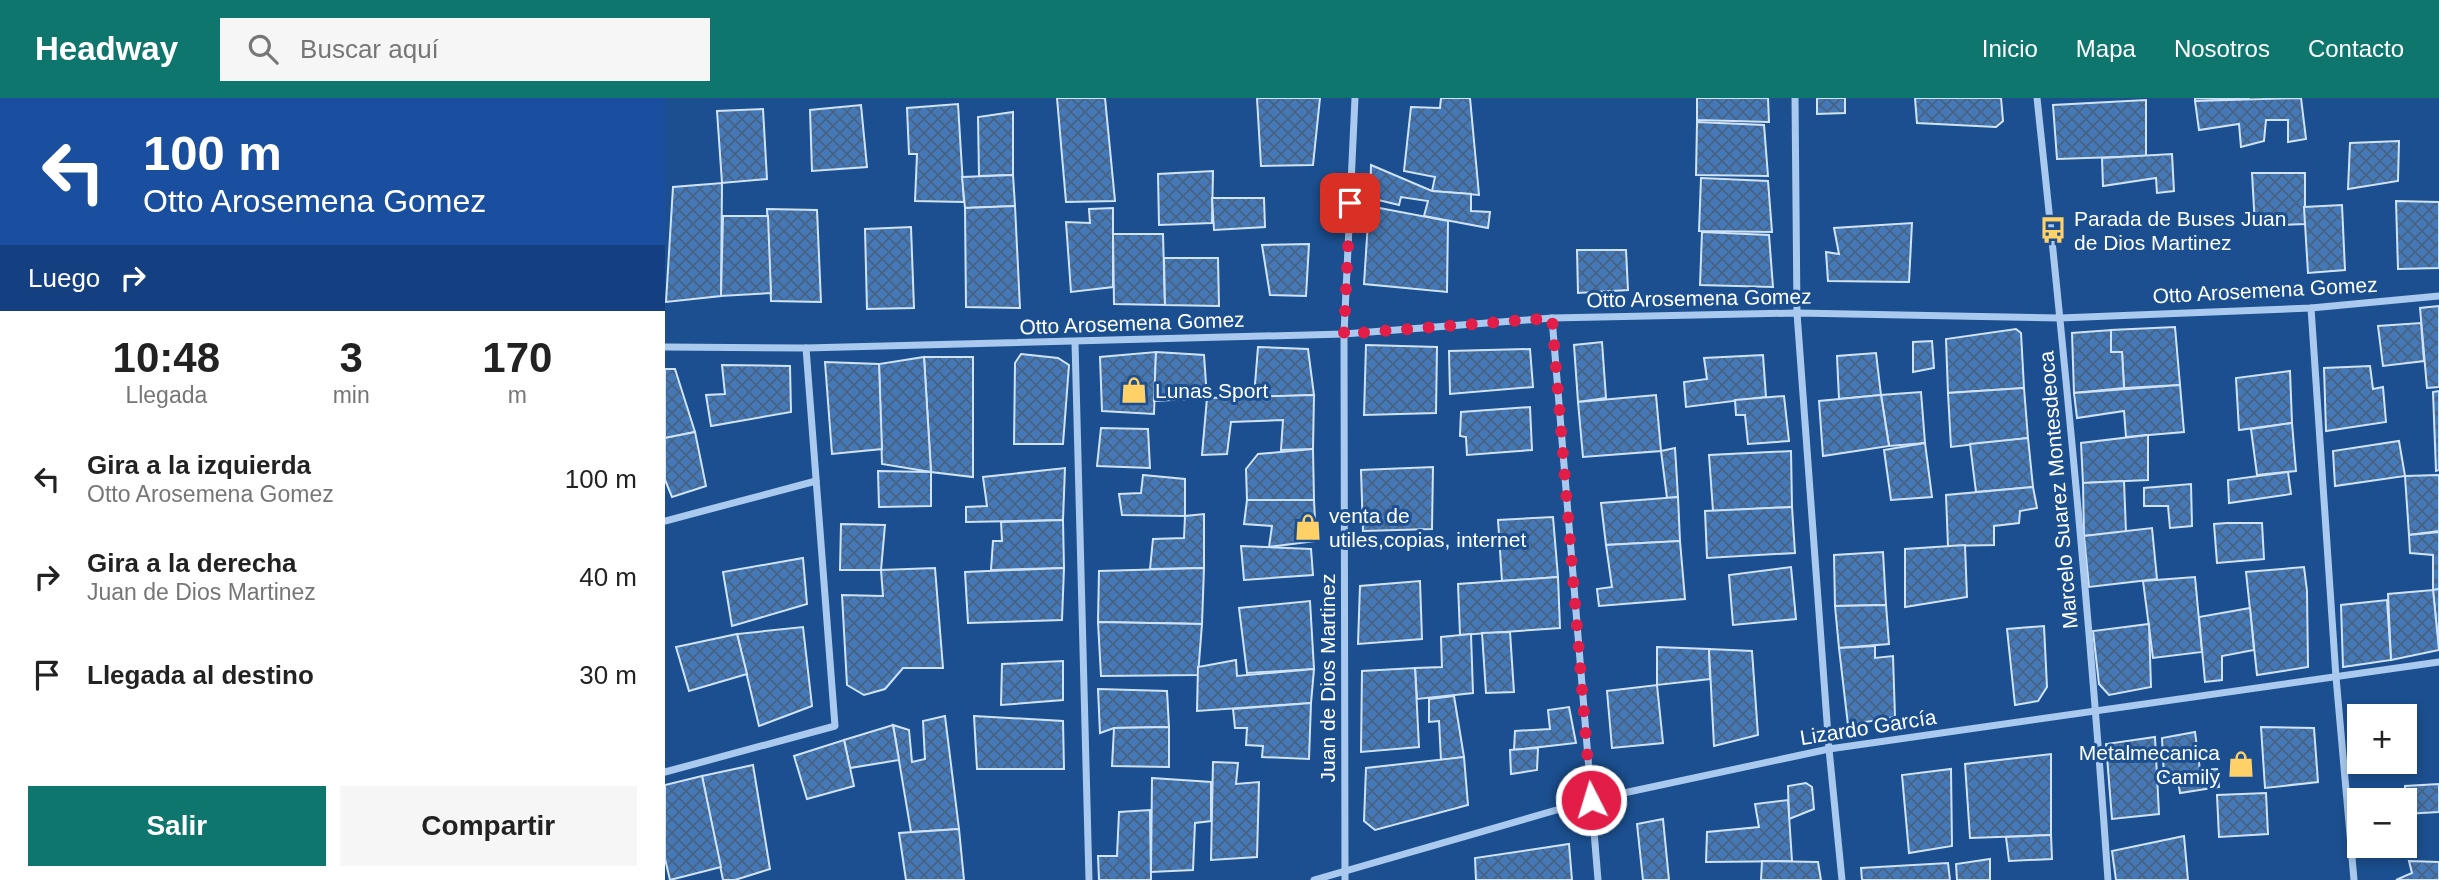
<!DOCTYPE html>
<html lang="es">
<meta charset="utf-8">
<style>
body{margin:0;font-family:Helvetica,sans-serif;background:#f6f6f6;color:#222;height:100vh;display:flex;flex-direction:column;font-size:26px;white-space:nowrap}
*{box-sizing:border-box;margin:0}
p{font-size:23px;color:#767676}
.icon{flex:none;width:38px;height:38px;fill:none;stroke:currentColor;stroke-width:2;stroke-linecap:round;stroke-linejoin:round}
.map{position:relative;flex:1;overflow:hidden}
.side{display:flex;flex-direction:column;background:#fff;width:665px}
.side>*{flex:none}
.hud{background:#1a4fa0;color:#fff;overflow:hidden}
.buttons{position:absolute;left:1682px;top:606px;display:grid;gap:14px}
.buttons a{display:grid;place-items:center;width:70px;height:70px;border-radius:0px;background:#fff;box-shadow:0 4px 10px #0003;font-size:35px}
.pin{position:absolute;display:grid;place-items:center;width:60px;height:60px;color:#fff;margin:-30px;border-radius:14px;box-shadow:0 4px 10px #0006}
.me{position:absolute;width:77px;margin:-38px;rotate:355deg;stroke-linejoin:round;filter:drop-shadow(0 0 5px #0008)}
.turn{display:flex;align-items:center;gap:24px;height:147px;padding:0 28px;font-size:32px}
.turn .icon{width:91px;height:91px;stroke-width:2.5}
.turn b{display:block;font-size:49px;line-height:60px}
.then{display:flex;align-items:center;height:66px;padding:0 28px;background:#0003;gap:14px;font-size:26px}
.eta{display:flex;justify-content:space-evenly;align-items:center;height:119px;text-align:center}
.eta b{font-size:42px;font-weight:700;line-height:49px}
.action{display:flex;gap:14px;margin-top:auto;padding:14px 28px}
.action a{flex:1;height:80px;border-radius:0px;background:#0f766e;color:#fff;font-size:28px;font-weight:700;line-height:80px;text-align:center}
.action a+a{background:#f6f6f6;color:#222}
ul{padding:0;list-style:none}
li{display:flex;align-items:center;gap:21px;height:98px;padding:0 28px}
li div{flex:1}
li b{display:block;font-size:26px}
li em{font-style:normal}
header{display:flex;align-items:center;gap:42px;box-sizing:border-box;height:98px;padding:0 35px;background:#0f766e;color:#fff}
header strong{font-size:33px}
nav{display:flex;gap:38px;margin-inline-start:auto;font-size:24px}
.search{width:490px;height:63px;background:#f6f6f6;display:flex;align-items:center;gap:18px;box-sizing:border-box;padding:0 24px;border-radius:0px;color:#767676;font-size:26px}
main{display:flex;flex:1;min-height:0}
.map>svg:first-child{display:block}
</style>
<header>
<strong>Headway</strong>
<div class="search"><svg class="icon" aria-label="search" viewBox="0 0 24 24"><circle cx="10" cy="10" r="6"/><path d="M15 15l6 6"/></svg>Buscar aquí</div>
<nav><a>Inicio</a><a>Mapa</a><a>Nosotros</a><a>Contacto</a></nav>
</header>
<main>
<section class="side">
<div class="hud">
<div class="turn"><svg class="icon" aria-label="left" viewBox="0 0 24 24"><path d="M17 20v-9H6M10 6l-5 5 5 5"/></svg><div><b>100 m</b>Otto Arosemena Gomez</div></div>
<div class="then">Luego<svg class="icon" aria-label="right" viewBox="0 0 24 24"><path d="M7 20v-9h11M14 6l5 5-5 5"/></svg></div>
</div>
<div class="eta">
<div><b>10:48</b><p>Llegada</p></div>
<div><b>3</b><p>min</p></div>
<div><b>170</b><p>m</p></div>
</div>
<ul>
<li><svg class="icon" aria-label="left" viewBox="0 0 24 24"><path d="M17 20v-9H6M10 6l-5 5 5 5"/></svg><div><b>Gira a la izquierda</b><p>Otto Arosemena Gomez</p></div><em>100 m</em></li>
<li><svg class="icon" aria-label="right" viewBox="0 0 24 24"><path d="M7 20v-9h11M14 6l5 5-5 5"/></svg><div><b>Gira a la derecha</b><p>Juan de Dios Martinez</p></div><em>40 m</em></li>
<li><svg class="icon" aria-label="arrive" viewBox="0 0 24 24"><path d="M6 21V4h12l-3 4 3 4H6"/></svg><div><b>Llegada al destino</b></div><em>30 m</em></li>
</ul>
<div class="action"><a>Salir</a><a>Compartir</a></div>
</section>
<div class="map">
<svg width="1774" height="782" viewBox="0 0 1774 782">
<defs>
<pattern id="building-cross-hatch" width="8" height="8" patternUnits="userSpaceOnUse" patternTransform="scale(1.75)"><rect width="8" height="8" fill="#4478b7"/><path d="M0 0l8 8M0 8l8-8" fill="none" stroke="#486282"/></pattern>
</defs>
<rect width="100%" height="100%" fill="#1b4f8f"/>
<g fill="url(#building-cross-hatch)" stroke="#cfe3fa" stroke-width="2">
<polygon points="392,0 440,0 450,103 401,104"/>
<polygon points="592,0 655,0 648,67 596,68"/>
<polygon points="776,0 805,0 814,97 767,93 770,79 739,73 746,9 775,10"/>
<polygon points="1032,0 1103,0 1104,24 1032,22"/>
<polygon points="1152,0 1180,0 1180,15 1152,16"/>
<polygon points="1250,0 1336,0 1338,23 1331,29 1252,25"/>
<polygon points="1530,0 1584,0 1584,1 1530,3"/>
<polygon points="1636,0 1641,41 1623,44 1623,22 1601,22 1599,43 1576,49 1574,26 1534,32 1530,3"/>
<polygon points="1481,2 1481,58 1392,61 1388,7"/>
<polygon points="293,6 299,104 250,103 252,56 244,56 242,10"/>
<polygon points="196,7 202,69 147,73 145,12"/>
<polygon points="98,11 102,81 57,85 52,13"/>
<polygon points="348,14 348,77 314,78 313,19"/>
<polygon points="1032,24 1099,27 1103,78 1031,77"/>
<polygon points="1734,43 1733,83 1683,91 1685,45"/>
<polygon points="1507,56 1509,93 1492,95 1491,80 1438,88 1437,60"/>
<polygon points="706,67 767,93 806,96 806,113 825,114 823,130 759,118 763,103 736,99 734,107 705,100"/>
<polygon points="548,73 547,125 494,127 493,76"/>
<polygon points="1587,75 1640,75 1640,126 1590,128"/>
<polygon points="348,77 350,108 300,110 297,79"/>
<polygon points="1036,80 1103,83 1107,134 1034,133"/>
<polygon points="57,85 56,198 1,204 8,89"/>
<polygon points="547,100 599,100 600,129 549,132"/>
<polygon points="1731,103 1774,104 1774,170 1733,171"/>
<polygon points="1677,107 1680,172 1643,175 1639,109"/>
<polygon points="350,108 355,210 301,209 300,110"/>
<polygon points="704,108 783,123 782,194 699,186"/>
<polygon points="448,110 448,189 406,194 401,124 425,125 424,111"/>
<polygon points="102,111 152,112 156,204 106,203"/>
<polygon points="58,118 103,118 106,195 56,198"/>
<polygon points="1247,125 1244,184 1163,183 1161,154 1174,156 1169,130"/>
<polygon points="246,129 249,210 202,211 200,131"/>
<polygon points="1037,134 1104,137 1108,189 1035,187"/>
<polygon points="448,136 498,136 500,207 449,206"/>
<polygon points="644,146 641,198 605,197 597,147"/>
<polygon points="912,152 961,152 963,192 913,195"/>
<polygon points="499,160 553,160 554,208 500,207"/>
<polygon points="1774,208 1774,289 1762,290 1755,210"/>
<polygon points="1756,225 1759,263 1718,268 1713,228"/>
<polygon points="1510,229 1515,287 1459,290 1457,254 1446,254 1446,232"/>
<polygon points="1351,231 1356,235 1359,290 1283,295 1281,241"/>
<polygon points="1446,232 1446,254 1457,254 1459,290 1409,295 1407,235"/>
<polygon points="1267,243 1269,270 1248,274 1248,244"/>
<polygon points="937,244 941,300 913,304 909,247"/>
<polygon points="701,247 772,249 771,315 699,317"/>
<polygon points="593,249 643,251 649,297 589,299"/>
<polygon points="865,251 868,289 785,296 784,253"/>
<polygon points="491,254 489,316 437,313 435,259"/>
<polygon points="491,254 539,257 542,300 489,303"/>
<polygon points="1211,255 1216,297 1174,301 1172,258"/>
<polygon points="356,256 393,260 404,267 398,346 349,346 350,265"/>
<polygon points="1098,257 1101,299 1021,309 1019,284 1042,281 1039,260"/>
<polygon points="259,259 308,259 308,379 266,374"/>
<polygon points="259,259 266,374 217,366 214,266"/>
<polygon points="160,264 214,266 217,351 167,356"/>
<polygon points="57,267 125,268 126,314 46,328 41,297 60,296"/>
<polygon points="1705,268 1708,291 1718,289 1721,324 1661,333 1659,270"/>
<polygon points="0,271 10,271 30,334 0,340"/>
<polygon points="1625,273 1627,325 1574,332 1571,280"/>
<polygon points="1515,287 1519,334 1461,339 1459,313 1412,320 1409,295"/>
<polygon points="1359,290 1363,340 1286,349 1283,295"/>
<polygon points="1774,293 1774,372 1771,373 1768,294"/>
<polygon points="1256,294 1260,345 1224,348 1216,297"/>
<polygon points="649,297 648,351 616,352 618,322 566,324 562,356 537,357 542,300"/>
<polygon points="991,297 996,353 918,359 913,304"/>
<polygon points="1216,297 1224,348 1158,358 1154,303"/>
<polygon points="1119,298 1124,343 1083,346 1080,317 1071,317 1070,302"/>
<polygon points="865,309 867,352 802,357 801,339 795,338 796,314"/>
<polygon points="1627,325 1631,373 1592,377 1586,331"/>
<polygon points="436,330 483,331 485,370 432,368"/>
<polygon points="30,334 41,388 7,399 0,382 0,340"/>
<polygon points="1483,337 1483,382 1418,385 1416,345"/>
<polygon points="1363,340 1368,389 1311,394 1305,346"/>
<polygon points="1734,343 1740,378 1670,388 1668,353"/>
<polygon points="1260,345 1267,399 1226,402 1219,352"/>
<polygon points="1010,350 1013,399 1002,400 996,353"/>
<polygon points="648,351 649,402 582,402 581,371 593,356"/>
<polygon points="1126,353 1127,409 1048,413 1044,357"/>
<polygon points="768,369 767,431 698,433 696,372"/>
<polygon points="400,370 398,422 301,424 301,409 322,408 318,379"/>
<polygon points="213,373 266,374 266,408 214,409"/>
<polygon points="1623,374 1626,396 1564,405 1563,382"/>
<polygon points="478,377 520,381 520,418 457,417 454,396 476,395"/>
<polygon points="1774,377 1774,433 1744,437 1740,378"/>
<polygon points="1459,383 1461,434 1419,438 1418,385"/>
<polygon points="1526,386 1527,428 1505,430 1503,408 1479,408 1479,390"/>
<polygon points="1368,389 1372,410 1355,413 1354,425 1329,428 1329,447 1283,448 1281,397"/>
<polygon points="1013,399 1015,443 941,447 936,405"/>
<polygon points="582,402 649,402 651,443 604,449 607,428 579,426"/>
<polygon points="1127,409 1130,455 1042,460 1040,413"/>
<polygon points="539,416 539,470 485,471 488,441 519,440 520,418"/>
<polygon points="888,419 893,479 837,483 833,422"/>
<polygon points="398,422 399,470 326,472 328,443 337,443 336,424"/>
<polygon points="1562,425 1597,425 1599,461 1552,465 1549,426"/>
<polygon points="176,426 220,427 216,472 175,472"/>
<polygon points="1487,430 1492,481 1424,489 1419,438"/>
<polygon points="1774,434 1774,491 1768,492 1768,457 1745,455 1744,437"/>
<polygon points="1015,443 1020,501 934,508 932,491 947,489 941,447"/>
<polygon points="1300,447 1302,499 1240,509 1240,451"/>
<polygon points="576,448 646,451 648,477 579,482"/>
<polygon points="1218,454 1221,507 1170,508 1169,457"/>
<polygon points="138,460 142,506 67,528 58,474"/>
<polygon points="1126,469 1131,521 1068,527 1064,477"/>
<polygon points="1639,469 1642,493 1643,569 1592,577 1581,474"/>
<polygon points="270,470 278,570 238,570 220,591 199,597 182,587 177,497 218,498 216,472"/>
<polygon points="399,470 397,522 303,525 300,474"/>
<polygon points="539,470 537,526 433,524 434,473"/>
<polygon points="893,479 895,530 795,537 793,486"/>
<polygon points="1530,479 1537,554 1488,560 1478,483"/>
<polygon points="755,483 757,541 693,546 695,488"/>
<polygon points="1774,491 1774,552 1768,492"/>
<polygon points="1768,492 1774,552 1726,562 1723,496"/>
<polygon points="1722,502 1726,562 1678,569 1676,507"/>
<polygon points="645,503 649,571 582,575 574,510"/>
<polygon points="1221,507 1224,546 1174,550 1170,508"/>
<polygon points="1585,510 1589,552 1557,558 1557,582 1540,584 1534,519"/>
<polygon points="433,524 537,526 533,577 436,578"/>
<polygon points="1484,526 1486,589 1444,597 1434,586 1428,533"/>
<polygon points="1379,528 1382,589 1373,603 1350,607 1342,531"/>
<polygon points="138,529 147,608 94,628 72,536"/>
<polygon points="845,534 849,594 821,595 817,535"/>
<polygon points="72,536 82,576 24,593 11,549"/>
<polygon points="806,536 808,595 752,601 750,570 777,569 776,539"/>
<polygon points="1210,548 1210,560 1228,558 1230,619 1183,627 1174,550"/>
<polygon points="992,549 1044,551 1045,581 992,587"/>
<polygon points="1044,551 1087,553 1093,637 1049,648"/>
<polygon points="571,562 572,578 649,571 646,605 532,613 533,569"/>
<polygon points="398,563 398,602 336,607 337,566"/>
<polygon points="750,570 754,649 696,654 697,573"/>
<polygon points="992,587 998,645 947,650 942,593"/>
<polygon points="433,591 502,593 504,629 449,630 435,635"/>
<polygon points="789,598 799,659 776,662 774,623 764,624 764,601"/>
<polygon points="646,605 644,661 597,659 598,648 581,647 582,630 570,630 568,611"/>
<polygon points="904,609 911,645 849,652 850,633 885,631 883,612"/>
<polygon points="280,618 294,731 246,734 228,627 244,632 247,664 260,661 258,623"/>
<polygon points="309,618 398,623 399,671 312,671"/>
<polygon points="228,627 234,662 185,670 179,642"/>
<polygon points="504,629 504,669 447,668 449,630"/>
<polygon points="1596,629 1649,630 1653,684 1600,690"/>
<polygon points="1530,634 1535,672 1552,671 1554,689 1515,695 1512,677 1499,679 1497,640"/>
<polygon points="1490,639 1494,716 1447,721 1441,646"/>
<polygon points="179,642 189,688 142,701 129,658"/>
<polygon points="873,650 872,672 846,676 845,652"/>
<polygon points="1386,656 1386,737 1305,740 1300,666"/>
<polygon points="799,659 803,707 710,732 699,723 701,670"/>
<polygon points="548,664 573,665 571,686 594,684 592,759 546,762"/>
<polygon points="88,667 105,771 70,782 58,782 37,678"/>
<polygon points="1286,671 1287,748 1244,755 1237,677"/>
<polygon points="37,678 56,769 5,782 0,761 0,687"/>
<polygon points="487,680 546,684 546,723 530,725 528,772 486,774"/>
<polygon points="1141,685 1147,689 1149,711 1124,721 1123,688"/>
<polygon points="1774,686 1774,714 1740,716 1740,688"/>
<polygon points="1601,695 1603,736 1554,739 1552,697"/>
<polygon points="1123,702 1127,763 1041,764 1042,734 1094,729 1090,706"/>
<polygon points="485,712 486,782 434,782 433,758 452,758 454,714"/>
<polygon points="998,721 1004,782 978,782 972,726"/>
<polygon points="294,731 299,782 241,782 234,735"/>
<polygon points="1386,737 1387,761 1344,763 1341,739"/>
<polygon points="1519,738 1523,782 1451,782 1447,753"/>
<polygon points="904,746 907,782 811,782 810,760"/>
<polygon points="1325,761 1325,782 1292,782 1291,766"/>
<polygon points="1097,763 1153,764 1156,782 1096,782"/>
<polygon points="1744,763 1774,764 1774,782 1731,782 1747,775"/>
<polygon points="1283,765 1285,782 1197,782 1196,770"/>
</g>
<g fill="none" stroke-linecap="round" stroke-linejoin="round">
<g stroke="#a9c9ee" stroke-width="7">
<polyline points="1130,0 1132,215 1164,651 1177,782"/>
<path d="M 1372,0 C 1400,260 1425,521 1443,782"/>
<polyline points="1646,210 1671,579 1689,782"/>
<polyline points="887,220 933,782"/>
<polyline points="410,244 424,782"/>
<polyline points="0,249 141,250 679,236 887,220 1132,215 1395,220 1646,210 1774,198"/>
<polyline points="0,423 151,383"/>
<polyline points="0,674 170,628 141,250"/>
<polyline points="649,782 926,702 1164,651 1774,564"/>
<polyline points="680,782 679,236 690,0"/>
</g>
</g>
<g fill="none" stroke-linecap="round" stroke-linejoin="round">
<polyline stroke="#e11d48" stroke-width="12" stroke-dasharray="0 21.6" points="685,105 679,236 887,220 926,702"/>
</g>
<defs>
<symbol id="bus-bare" viewBox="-9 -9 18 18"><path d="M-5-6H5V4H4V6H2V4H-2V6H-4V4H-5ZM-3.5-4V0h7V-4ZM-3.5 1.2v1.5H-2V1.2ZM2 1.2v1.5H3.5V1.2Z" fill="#ffd166" stroke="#1b4f8f" stroke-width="2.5" paint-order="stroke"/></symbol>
<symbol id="shop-bare" viewBox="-9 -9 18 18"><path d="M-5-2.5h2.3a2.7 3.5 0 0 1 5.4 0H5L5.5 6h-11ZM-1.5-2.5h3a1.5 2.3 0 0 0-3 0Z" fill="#ffd166" stroke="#1b4f8f" stroke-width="2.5" paint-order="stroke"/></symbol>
</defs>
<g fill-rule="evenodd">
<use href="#bus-bare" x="1369" y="113" width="38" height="38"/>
<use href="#shop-bare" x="450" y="273" width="38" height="38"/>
<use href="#shop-bare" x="624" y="410" width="38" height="38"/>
<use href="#shop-bare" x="1557" y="647" width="38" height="38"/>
</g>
<g text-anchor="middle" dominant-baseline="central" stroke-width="6" stroke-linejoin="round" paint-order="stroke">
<g font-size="21" fill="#fff" stroke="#1b4f8f" text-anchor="start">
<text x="1409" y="120">Parada de Buses Juan<tspan x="1409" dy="24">de Dios Martinez</tspan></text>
<text x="490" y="292">Lunas Sport</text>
<text x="664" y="417">venta de<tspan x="664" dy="24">utiles,copias, internet</tspan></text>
<text x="1555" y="654" text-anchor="end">Metalmecanica<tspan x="1555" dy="24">Camily</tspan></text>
</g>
<g font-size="21" fill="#fff" stroke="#1b4f8f">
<text transform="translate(1600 192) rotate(-3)">Otto Arosemena Gomez</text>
<text transform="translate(1034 200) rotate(-1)">Otto Arosemena Gomez</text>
<text transform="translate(467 225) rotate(-2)">Otto Arosemena Gomez</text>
<text transform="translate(1393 392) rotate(-95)">Marcelo Suarez Montesdeoca</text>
<text transform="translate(662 580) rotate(-90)">Juan de Dios Martinez</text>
<text transform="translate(1203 629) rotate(-9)">Lizardo García</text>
</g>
</g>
</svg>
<div class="buttons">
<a>+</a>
<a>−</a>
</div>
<div class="pin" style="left:685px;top:105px;background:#d93025"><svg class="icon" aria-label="arrive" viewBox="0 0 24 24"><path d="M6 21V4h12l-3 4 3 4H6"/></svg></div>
<svg class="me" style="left:926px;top:702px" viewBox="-20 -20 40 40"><circle r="17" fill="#e11d48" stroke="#fff" stroke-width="3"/><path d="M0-11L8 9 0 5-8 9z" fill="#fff"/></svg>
</div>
</main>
